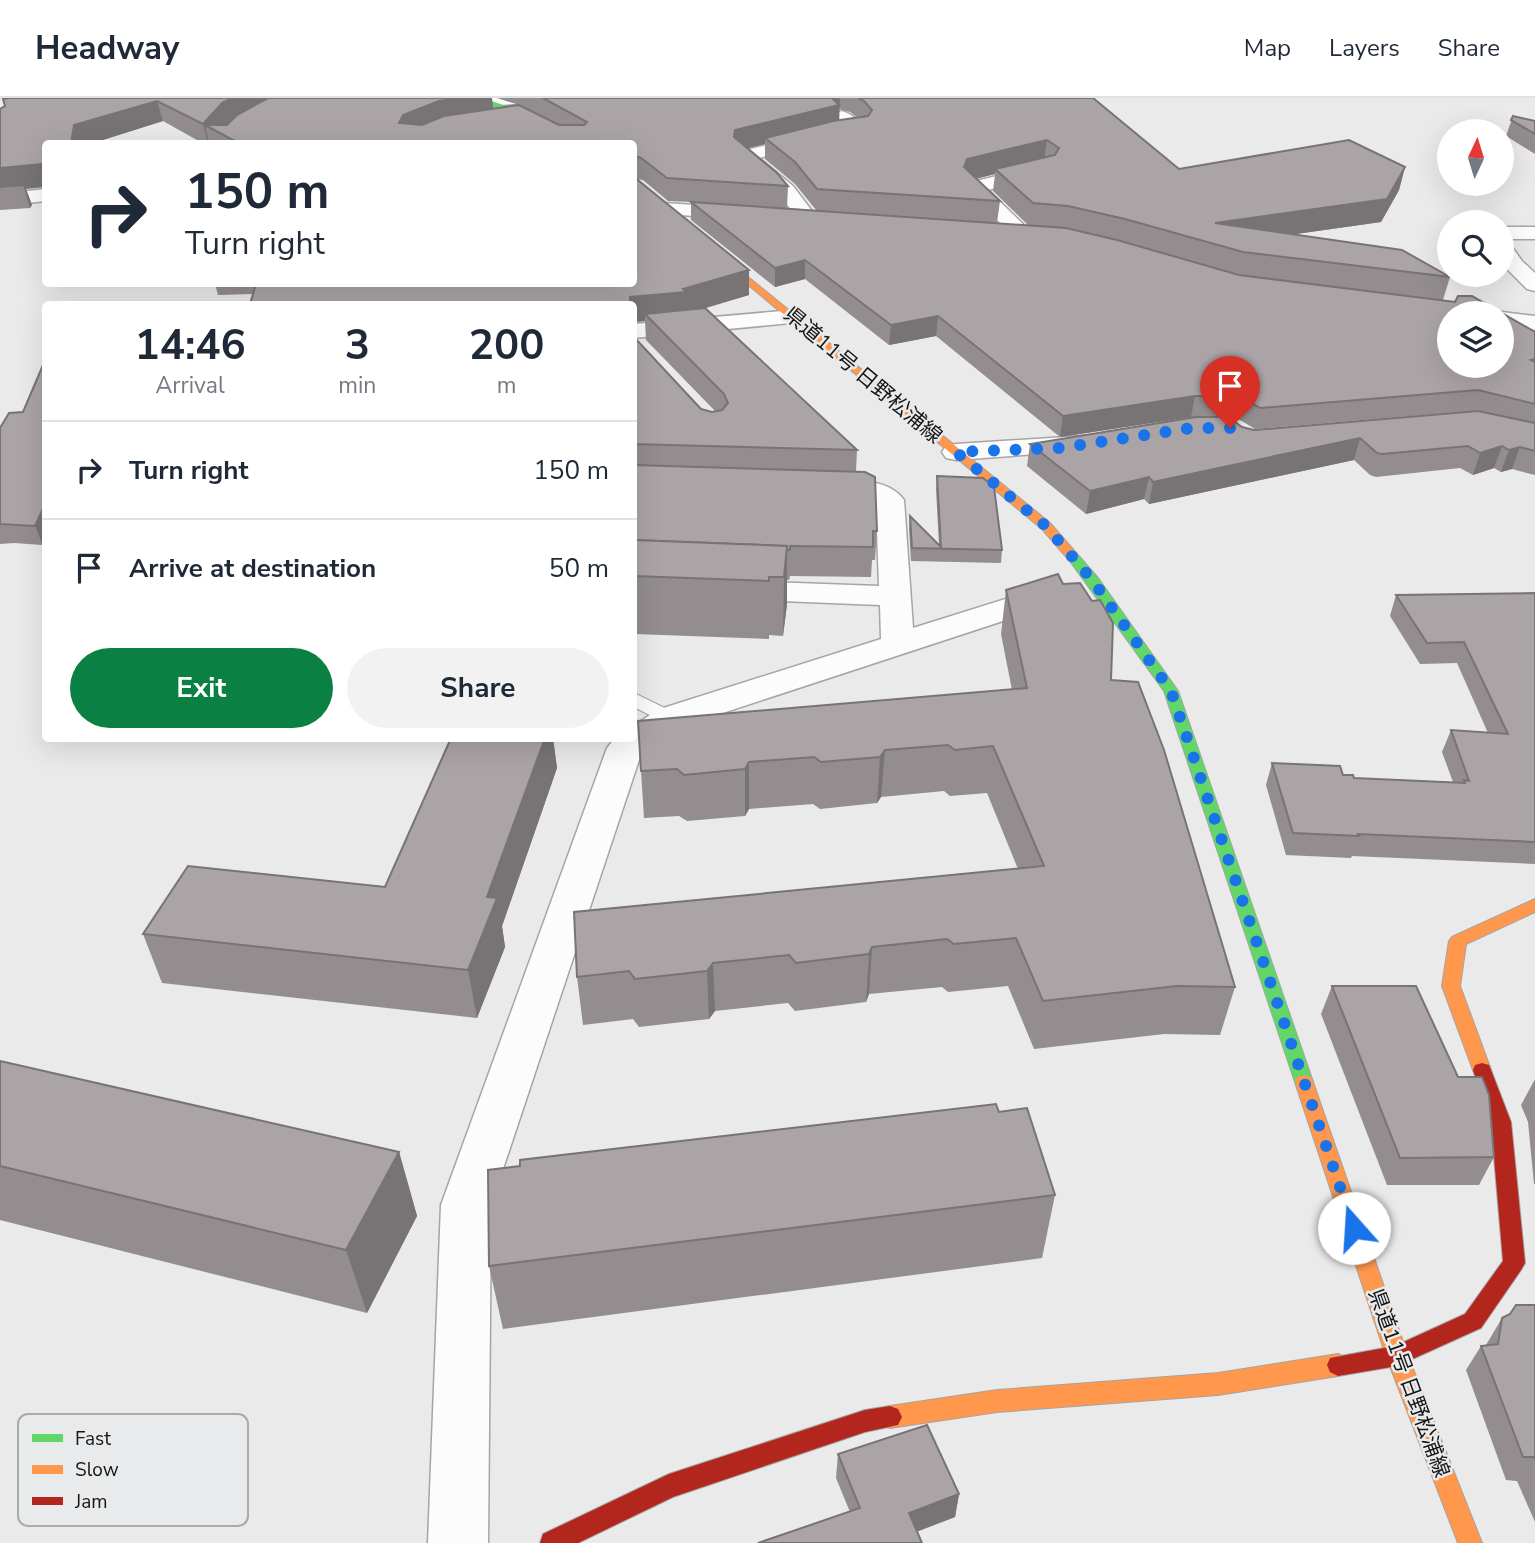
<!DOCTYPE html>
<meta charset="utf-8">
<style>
body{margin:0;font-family:"Nunito Sans","Noto Sans JP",sans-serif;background:#f2f2f3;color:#1f2937;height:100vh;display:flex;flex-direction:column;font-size:26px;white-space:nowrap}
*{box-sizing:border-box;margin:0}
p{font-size:23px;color:#747a83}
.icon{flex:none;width:38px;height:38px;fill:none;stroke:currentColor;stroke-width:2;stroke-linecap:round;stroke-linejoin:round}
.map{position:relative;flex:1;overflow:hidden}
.side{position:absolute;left:42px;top:203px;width:595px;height:441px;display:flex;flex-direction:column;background:#fff;border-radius:7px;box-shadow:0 7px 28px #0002}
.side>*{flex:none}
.guide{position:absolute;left:42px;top:42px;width:595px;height:147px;border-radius:7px;box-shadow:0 7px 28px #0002;background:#fff;color:#1f2937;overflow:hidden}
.needle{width:46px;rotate:4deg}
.fabs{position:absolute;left:1437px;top:21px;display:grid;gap:14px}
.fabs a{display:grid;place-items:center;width:77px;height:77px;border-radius:50%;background:#fff;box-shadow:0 7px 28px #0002;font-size:35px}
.pin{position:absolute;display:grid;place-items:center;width:60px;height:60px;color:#fff;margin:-72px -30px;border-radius:50% 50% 50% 0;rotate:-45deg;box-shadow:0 0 7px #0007}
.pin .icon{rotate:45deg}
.me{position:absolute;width:77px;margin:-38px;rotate:341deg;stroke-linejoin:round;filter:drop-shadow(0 0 5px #0008)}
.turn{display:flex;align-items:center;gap:24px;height:147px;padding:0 28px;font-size:32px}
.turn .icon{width:91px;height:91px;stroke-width:2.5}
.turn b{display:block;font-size:49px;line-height:60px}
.eta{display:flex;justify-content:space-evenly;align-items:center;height:119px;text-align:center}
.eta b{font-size:42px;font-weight:700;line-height:49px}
.primary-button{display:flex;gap:14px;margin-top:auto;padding:14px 28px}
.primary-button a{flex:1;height:80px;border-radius:42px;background:#0b8043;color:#fff;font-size:28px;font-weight:700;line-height:80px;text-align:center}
.primary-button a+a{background:#f2f2f3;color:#1f2937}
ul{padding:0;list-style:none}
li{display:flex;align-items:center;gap:21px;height:98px;padding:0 28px;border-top:2px solid #e0e1e3}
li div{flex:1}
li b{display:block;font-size:26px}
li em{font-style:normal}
header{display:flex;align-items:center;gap:42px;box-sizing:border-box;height:98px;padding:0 35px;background:#fff;border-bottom:2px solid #e0e1e3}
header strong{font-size:33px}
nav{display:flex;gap:38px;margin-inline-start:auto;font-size:24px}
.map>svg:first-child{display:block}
</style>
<header>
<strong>Headway</strong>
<nav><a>Map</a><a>Layers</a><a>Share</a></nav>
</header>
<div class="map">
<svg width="1535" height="1445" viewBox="0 0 1535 1445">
<rect width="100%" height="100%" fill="#eaeaea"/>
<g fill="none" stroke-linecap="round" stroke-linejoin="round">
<defs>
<polygon id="lane" points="634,595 677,616 680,620 677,624 663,624 634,609"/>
<g id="street">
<polygon points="487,0 533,0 525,5 481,9 479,5"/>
<path d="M 841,13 C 851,15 862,25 868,33 L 865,37 L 832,41 L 759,60 L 793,88 L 818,121 L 815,125 L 801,125 L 779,96 L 736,58 L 738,54 L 844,29 L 832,18 Z"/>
<polygon points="1043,67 1050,69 1052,73 1050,77 988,92 1029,132 1032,136 1029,140 1015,140 964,89 967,85"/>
<polygon points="46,91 46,103 0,108 0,96"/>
<polygon points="664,105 742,110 749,112 752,116 749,120 742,122 657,115 654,111 657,107"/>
<rect x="1502" y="129" width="33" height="12"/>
<polygon points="1502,145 1510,146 1522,163 1535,175 1535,193 1527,191 1502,166"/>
<polygon points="794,212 802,214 806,219 802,224 634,240 634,226"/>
<polygon points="1502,214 1535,218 1535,232 1502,228 1502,215 1497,215"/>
<polygon points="1082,338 1092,340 1096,346 1092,352 956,362 946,360 942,354 946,348 956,346"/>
<path d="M 826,382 C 851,383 888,379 904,402 L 913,530 L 1053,486 L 1064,489 L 1069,496 L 1064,503 L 683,628 L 641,656 L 491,1107 L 488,1445 L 428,1445 L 441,1107 L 607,650 L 615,640 L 634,640 L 634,628 L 657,612 L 881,541 L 880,507 L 634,497 L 634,479 L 879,488 L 876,406 L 864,400 L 816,397 L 812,391 L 816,385 Z"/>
</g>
<g id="fast">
<path d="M 468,0 C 502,0 552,27 580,46 L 570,46 L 516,16 Z"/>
<polygon points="1073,455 1077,456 1098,480 1178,593 1313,984 1311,989 1304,991 1297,989 1295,984 1164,593 1067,459"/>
</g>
<g id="slow">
<polygon points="634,86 1050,425 1077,456 1077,462 1069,462 1042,431 634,92"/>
<polygon points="1535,801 1535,814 1466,846 1460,888 1491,972 1489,977 1482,979 1475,977 1473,972 1442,888 1449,843 1452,839"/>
<polygon points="1304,977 1311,979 1313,984 1408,1258 1482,1445 1458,1445 1386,1258 1295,984 1297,979"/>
<polygon points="1338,1256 1346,1260 1349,1267 1346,1274 1338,1278 1218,1297 997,1314 890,1330 882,1327 878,1319 882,1311 890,1308 997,1292 1218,1275"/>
</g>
<g id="jam">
<polygon points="1482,965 1489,967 1491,972 1511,1024 1525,1165 1521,1172 1481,1230 1397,1268 1338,1278 1330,1274 1327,1267 1330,1260 1395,1248 1465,1216 1503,1163 1491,1024 1473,972 1475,967"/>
<polygon points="890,1308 898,1311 902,1319 898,1327 865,1334 673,1399 578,1445 540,1445 543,1436 669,1376 865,1312"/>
</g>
</defs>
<use href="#lane" stroke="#a5a5a5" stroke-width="2"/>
<use href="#street" stroke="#a5a5a5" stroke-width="3"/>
<use href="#fast" stroke="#a5a5a5" stroke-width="2"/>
<use href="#slow" stroke="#a5a5a5" stroke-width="2"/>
<use href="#jam" stroke="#a5a5a5" stroke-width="2"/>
<use href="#lane" fill="#fcfcfc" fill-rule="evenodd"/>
<use href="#street" fill="#fcfcfc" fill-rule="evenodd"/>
<use href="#fast" fill="#63d668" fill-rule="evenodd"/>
<use href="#slow" fill="#ff974d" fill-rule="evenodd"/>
<use href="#jam" fill="#b3261e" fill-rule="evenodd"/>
</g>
<g fill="#938d90" fill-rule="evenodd">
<path d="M 9,0 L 493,10 L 519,7 L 497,0 L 1093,0 L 1179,71 L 1405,69 L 1399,92 L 1381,124 L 1295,136 L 1450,179 L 1443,202 L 1535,234 L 1535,377 L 1512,371 L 1501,374 L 1494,370 L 1473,377 L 1460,370 L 1376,379 L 1370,377 L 1354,362 L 1149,406 L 1144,401 L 1086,416 L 1027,368 L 1030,346 L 1191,319 L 1060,339 L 936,238 L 889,247 L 805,181 L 775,189 L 691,122 L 691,104 L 668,103 L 643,82 L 636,81 L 749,172 L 749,197 L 703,211 L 857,352 L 856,374 L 877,433 L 875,462 L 872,462 L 871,479 L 790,478 L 789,482 L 787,482 L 787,506 L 783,538 L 769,537 L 769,541 L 635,536 L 634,510 L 634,239 L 701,311 L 712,314 L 715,313 L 646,242 L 645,223 L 634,224 L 634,206 L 253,196 L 218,197 L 215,186 L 634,186 L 634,46 L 204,46 L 163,23 L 90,46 L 46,46 L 26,91 L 32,107 L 30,110 L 0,112 L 0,11 L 5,8 ZM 839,11 L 850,14 L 857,19 L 839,22 ZM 765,46 L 765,61 L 795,86 L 816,112 L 787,110 L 788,88 L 747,50 ZM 995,76 L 993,93 L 1029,128 L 997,125 L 1000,103 L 976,81 ZM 1471,313 L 1254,332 L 1242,329 L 1228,319 L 1240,322 L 1255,331 Z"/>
<polygon points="1513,18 1535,23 1535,56 1506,38"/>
<polygon points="0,330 42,447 14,445 0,446"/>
<polygon points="937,378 1002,452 1001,465 911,463 909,431 910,418 939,447 936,391"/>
<polygon points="1006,492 1111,582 1235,889 1220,937 1164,936 1034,951 1008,888 948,894 942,889 869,896 866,904 795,913 788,905 715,913 709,921 639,929 633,921 583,927 577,879 1018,771 987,695 950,698 944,693 881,699 877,705 820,711 813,706 749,711 745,718 687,723 679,718 644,720 641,673 1012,592 1001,536"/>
<polygon points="1535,495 1535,766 1352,758 1351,760 1286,757 1266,687 1272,665 1343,677 1354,680 1453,684 1442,654 1451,632 1488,635 1457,565 1420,566 1390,518 1396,497"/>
<polygon points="451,640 553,640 557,670 502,828 505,849 477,920 162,885 143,836 385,789"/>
<polygon points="1332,888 1458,979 1494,1059 1479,1087 1387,1087 1321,916"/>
<polygon points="0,963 399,1054 417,1118 367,1215 0,1122"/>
<polygon points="1535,981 1535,1086 1534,1086 1528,1024 1521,1007"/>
<polygon points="999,1014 1055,1097 1042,1160 503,1231 489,1168"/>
<polygon points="1535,1207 1535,1424 1517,1383 1506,1382 1466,1272 1481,1248 1486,1247 1502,1220"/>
<polygon points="838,1356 959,1396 955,1419 917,1433 850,1414 836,1380"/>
</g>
<g fill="#787375">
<polygon points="232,0 275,0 227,26 219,35 205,27 209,46 208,46 203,26 222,5"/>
<polygon points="460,0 492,0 494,16 406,38 399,25 403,17 439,3"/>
<polygon points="830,0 840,0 839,28 765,40 765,46 736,53 734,39 735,32"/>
<polygon points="157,3 163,23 90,46 71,46 74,27"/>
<polygon points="1047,42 1044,63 995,71 995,76 965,83 964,69 967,61"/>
<polygon points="46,63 46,89 26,91 32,107 30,110 23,87 0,89 0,70"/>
<polygon points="1405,69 1399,92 1381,124 1219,147 1215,125"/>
<polygon points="805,162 805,181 775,189 775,170"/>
<polygon points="749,172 749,197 687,215 645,216 645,223 634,224 634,206 630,206 630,199 683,191"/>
<polygon points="938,218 936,238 889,247 891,227"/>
<polygon points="1195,298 1191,319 1060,339 1063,318"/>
<polygon points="1360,340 1354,362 1149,406 1153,384"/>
<polygon points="1502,348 1494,370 1473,377 1480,355"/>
<polygon points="1520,349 1512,371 1501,374 1509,352"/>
<polygon points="1149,379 1144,401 1086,416 1090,393"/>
<polygon points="46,404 46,440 42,447 35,428"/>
<polygon points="787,448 787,506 783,538 784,479"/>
<polygon points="545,640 553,640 557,670 502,828 505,849 477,920 468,872 487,799"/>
<polygon points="885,652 881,699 877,705 880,659"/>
<polygon points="749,664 749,711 745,718 745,671"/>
<polygon points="872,849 869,896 866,904 869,856"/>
<polygon points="713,865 715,913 709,921 707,873"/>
<polygon points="399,1054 417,1118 367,1215 346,1152"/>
<polygon points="959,1396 955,1419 906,1438 909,1415"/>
</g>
<g fill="#aba4a7" stroke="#787375" stroke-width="2" fill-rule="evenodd">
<polygon points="9,0 232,0 222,5 203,26 157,3 74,27 71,46 46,46 46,63 43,64 42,66 0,70 0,11 5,8 3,1"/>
<polygon points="268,0 460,0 439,3 403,17 399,25 422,27 444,18 519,7 559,27 584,27 587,24 543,0 832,0 839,7 735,32 734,39 777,75 788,88 667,80 641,60 634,58 634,46 240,46 205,27 227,27 237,17"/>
<polygon points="859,0 1093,0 1179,71 1349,42 1405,69 1387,101 1215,125 1402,152 1450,179 1243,154 1125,121 1068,108 1033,105 995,71 1055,57 1059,50 1047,42 967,61 964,69 1000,103 817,91 795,64 765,40 833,23 868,18 872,12 865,4"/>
<polygon points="1513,18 1535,23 1535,36 1511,22"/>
<polygon points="634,79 749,172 683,191 686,194 630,199 630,206 250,206 256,186 634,186"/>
<polygon points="24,85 23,87 0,89 0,87"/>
<path d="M 691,104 L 1066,130 L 1117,142 L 1239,177 L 1455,204 L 1458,198 L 1472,198 L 1535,234 L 1535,261 L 1531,262 L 1535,264 L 1535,306 L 1478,292 L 1260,310 L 1245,301 L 1235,298 L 1195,298 L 1063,318 L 938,218 L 891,227 L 805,162 L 775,170 ZM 1449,215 L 1502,215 L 1502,268 L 1449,268 Z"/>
<polygon points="705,210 857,352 634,346 634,239 701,311 712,314 722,312 728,305 724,296 645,216"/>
<polygon points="46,260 46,404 35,428 0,426 0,330 9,315 23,314"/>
<polygon points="1478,313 1535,325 1535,353 1520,349 1509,352 1502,348 1480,355 1468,348 1382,356 1377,355 1360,340 1153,384 1149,379 1090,393 1030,346 1196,319 1228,319 1242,329 1254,332"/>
<polygon points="634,367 865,374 875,379 877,433 873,433 873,449 790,448 790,452 787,452 787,448 634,442"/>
<polygon points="937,378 983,380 994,389 1002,452 912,450 910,418 941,449"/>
<polygon points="634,442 787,448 784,479 769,479 769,483 634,478"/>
<polygon points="1058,476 1063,486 1080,485 1092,503 1100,502 1113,525 1111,582 1138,584 1164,652 1235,889 1177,888 1043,903 1016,840 954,846 947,841 872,849 869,856 796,865 789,857 713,865 707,873 635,881 629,873 577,879 574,814 1044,768 993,648 955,652 948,647 885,652 880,659 821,664 814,659 749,664 745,671 684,677 677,671 641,673 638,623 1027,590 1006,492"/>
<polygon points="1535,495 1535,744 1358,736 1359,738 1293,735 1272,665 1340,668 1343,677 1353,677 1354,680 1465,685 1464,682 1469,683 1451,632 1508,636 1464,544 1427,545 1396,497"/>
<polygon points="451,640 545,640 487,799 497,800 468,872 143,836 188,768 385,789"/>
<polygon points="1332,888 1416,888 1458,979 1482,979 1489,997 1494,1059 1400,1060"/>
<polygon points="0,963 399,1054 346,1152 0,1068"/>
<polygon points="996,1006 999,1014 1027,1010 1055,1097 489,1168 488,1072 520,1068 520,1062"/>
<polygon points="1516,1207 1535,1207 1535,1361 1534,1359 1523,1359 1481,1248 1498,1246 1502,1220 1510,1216"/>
<polygon points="927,1327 959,1396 909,1415 922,1445 758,1445 860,1410 838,1356"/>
</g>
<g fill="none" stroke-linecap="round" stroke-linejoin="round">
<polyline stroke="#1a73e8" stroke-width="12" stroke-dasharray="0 21.6" points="1230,330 1191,330 1060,350 956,354 1046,428 1093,483 1171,593 1354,1130"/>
</g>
<g text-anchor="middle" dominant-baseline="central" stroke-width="5" stroke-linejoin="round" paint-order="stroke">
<g font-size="21" fill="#151516" stroke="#e9eaeb">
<text transform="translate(863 277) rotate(40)">県道11号 日野松浦線</text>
<text transform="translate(1409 1285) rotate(70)">県道11号 日野松浦線</text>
</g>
</g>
<rect x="18" y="1316" width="230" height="112" rx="10" fill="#e9eaeb" stroke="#a9aaab" stroke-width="2"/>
<rect x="32" y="1336" width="31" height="8" fill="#63d668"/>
<rect x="32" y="1367" width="31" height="9" fill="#ff974d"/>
<rect x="32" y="1399" width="31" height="8" fill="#b3261e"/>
<g font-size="19" fill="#151516">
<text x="75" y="1347">Fast</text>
<text x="75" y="1378">Slow</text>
<text x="75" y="1410">Jam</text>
</g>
</svg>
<div class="fabs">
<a><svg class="needle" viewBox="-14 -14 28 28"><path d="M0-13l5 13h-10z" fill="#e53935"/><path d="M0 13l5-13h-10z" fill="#747a83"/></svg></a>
<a><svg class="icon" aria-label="search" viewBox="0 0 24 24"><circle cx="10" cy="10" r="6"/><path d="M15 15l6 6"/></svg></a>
<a><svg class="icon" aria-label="layers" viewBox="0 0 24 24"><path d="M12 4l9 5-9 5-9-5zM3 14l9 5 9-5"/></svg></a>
</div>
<div class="pin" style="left:1230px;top:330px;background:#d93025"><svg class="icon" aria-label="arrive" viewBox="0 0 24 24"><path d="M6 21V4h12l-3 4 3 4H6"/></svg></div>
<svg class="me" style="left:1354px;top:1130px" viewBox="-20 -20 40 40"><circle r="19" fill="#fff"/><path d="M0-13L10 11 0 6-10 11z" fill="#1a73e8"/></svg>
<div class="guide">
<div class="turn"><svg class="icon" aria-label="right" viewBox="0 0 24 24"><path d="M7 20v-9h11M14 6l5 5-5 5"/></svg><div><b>150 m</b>Turn right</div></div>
</div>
<section class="side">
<div class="eta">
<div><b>14:46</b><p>Arrival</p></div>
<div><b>3</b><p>min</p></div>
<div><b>200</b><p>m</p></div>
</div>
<ul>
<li><svg class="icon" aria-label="right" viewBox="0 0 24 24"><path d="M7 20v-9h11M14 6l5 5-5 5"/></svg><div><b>Turn right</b></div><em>150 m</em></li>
<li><svg class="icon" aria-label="arrive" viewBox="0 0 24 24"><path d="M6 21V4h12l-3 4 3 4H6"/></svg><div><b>Arrive at destination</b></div><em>50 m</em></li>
</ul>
<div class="primary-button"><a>Exit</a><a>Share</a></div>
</section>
</div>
